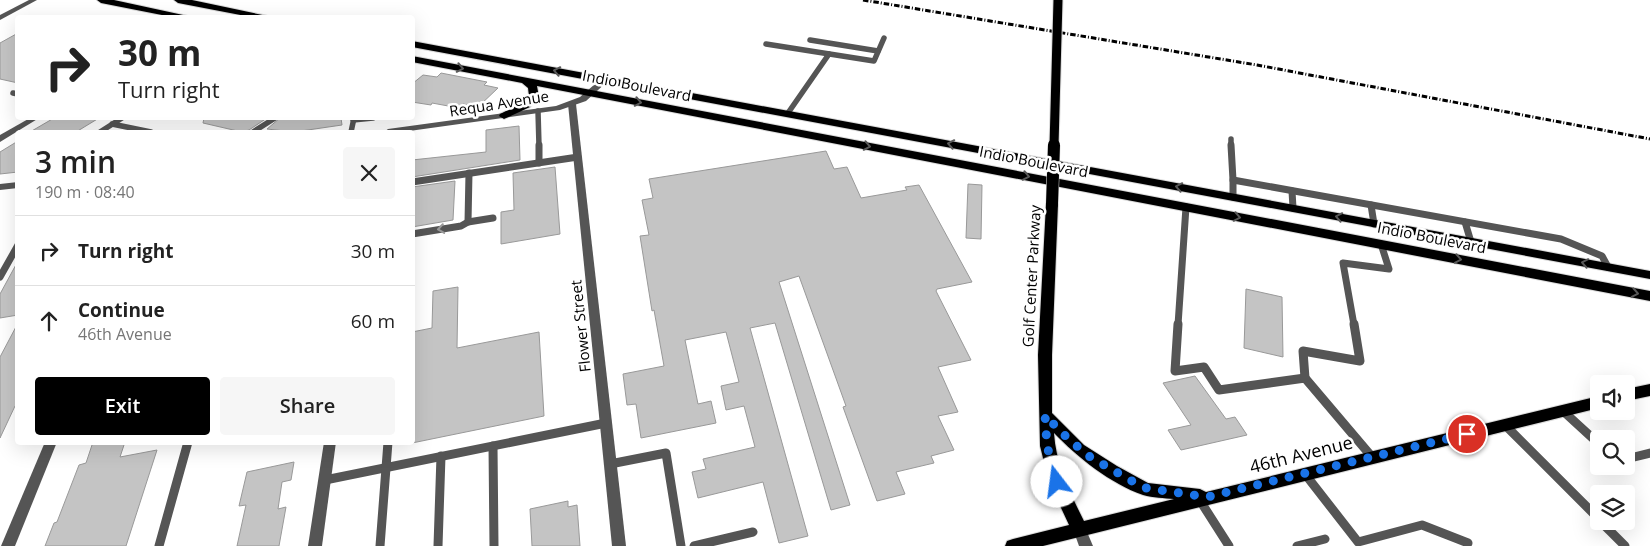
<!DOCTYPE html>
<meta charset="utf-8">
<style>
body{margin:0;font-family:"Open Sans",sans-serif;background:#f6f6f6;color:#222;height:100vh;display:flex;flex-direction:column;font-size:19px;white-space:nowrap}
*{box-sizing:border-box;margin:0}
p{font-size:16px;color:#767676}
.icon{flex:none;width:28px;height:28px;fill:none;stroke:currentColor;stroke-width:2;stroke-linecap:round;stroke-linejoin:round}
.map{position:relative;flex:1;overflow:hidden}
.panel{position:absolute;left:15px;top:130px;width:400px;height:315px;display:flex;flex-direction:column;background:#fff;border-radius:5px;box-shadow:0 5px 20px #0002}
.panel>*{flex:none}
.banner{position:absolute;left:15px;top:15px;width:400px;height:105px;border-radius:5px;box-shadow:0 5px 20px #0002;background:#fff;color:#222;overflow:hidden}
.fabs{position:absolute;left:1590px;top:375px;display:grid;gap:10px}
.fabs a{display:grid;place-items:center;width:45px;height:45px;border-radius:5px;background:#fff;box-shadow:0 5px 20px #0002;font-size:25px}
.pin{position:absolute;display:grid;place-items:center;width:42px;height:42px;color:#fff;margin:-21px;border:2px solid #fff;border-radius:50%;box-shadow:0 1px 5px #0007}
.me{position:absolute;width:55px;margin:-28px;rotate:345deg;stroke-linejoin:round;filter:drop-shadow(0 0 4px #0008)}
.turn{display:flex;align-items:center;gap:18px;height:105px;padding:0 20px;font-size:22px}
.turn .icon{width:65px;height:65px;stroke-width:2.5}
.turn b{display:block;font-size:35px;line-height:42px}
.round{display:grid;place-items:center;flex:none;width:52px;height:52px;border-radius:5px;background:#f6f6f6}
.summary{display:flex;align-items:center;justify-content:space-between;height:85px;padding:0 20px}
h1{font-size:30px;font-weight:600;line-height:38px}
.primary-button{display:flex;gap:10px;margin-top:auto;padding:10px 20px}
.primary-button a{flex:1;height:58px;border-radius:5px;background:#000;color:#fff;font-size:20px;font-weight:600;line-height:58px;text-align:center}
.primary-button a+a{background:#f6f6f6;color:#222}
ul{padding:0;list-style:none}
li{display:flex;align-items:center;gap:15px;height:70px;padding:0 20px;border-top:1px solid #e0e0e0}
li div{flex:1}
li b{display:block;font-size:19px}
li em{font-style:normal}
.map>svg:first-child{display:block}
</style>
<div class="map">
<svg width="1650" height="546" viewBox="0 0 1650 546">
<rect width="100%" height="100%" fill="#fff"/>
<g fill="#c4c4c4" stroke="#999">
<polygon points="18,33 18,83 0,79 0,43"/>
<polygon points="441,73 487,82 484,85 498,88 478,107 463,104 459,108 432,103 431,105 412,102 412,84 423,75 437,77"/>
<polygon points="54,118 99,118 76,132 30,132"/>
<polygon points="204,118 267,118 249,130 242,132 203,123"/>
<polygon points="280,118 341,118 342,125 294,132 267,129"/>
<polygon points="519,126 520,160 412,177 412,160 486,152 486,130"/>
<polygon points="18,141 18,172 0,174 0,152"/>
<polygon points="826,151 834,169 847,167 861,198 907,190 905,187 919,185 972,282 937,289 936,291 971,360 938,367 958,412 938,416 954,450 931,456 934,463 896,472 905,494 877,501 843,407 846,406 799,276 779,282 850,505 831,510 775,323 750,328 808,536 779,543 763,482 698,498 692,472 706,469 703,459 755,447 744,406 726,410 721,386 739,382 726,332 685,340 698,404 711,401 716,423 641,438 636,404 627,405 623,374 664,366 654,310 652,311 640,236 649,235 642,200 653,198 649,179"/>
<polygon points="555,167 560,234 501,244 501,212 514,210 513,173"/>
<polygon points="455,181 453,220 412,227 412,187"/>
<polygon points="968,184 982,185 981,239 966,238"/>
<polygon points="18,261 18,315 0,318 0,294"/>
<polygon points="458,287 457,348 539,332 544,416 412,443 412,332 432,328 433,291"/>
<polygon points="1246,289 1282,297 1283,357 1244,348"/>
<polygon points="18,323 18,406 15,406 0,438 0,357"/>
<polygon points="1195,376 1226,419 1235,417 1247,435 1181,450 1168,430 1191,425 1163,383"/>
<polygon points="93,442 125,442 120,457 157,450 126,546 45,546 54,523 57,522 79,465 86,463"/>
<polygon points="294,462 291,480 282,482 278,509 286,507 279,546 237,546 246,505 239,506 247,472"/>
<polygon points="568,501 568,507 577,505 580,546 532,546 530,509"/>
</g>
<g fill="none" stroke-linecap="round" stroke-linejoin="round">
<defs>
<g id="primary">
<polygon points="97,0 114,0 197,18 177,18 101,3"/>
<polygon points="174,0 192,0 277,18 256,18 178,3"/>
<polygon points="412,41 1650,271 1650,279 412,47"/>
<polygon points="412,56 1650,291 1650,301 537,86 539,97 530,107 504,119 499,116 500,114 522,103 529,96 528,88 522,83 412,62"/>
<path d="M 1052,200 L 1058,204 L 1052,355 L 1052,413 L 1084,445 L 1117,466 L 1148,483 L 1200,489 L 1206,492 L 1599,396 L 1599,408 L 1043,546 L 1005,546 L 1007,541 L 1013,539 L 1069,525 L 1049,482 L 1040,446 L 1038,355 L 1046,204 ZM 1054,433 C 1077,457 1111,484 1143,495 C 1153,498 1164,498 1174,499 L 1084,521 C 1070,493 1056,465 1054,433 Z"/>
<polygon points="1650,384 1650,396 1626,401 1626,389"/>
</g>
</defs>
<use href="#primary" stroke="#dbdbdb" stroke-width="2"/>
<g stroke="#555" stroke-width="5.5">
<polyline points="810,40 878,51"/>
<polyline points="766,44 874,61 884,38"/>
<polyline points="13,93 18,94"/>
<polyline points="538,111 539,146"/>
<polyline points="788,113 829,54"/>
<polyline points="353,120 373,118"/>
<polyline points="112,124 151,132"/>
<polyline points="100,132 122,118"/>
<polyline points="253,132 275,118"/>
<polyline points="351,132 354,118"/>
<polyline points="1231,139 1231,146"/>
</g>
<g stroke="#555" stroke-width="7">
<polyline points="539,145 539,163"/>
<polyline points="1231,145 1233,180"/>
<polyline points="412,182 578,157"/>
<polyline points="1292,191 1293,208"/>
<polyline points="1233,197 1233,180 1561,239 1602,256 1608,267"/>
<polyline points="1371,205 1374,224"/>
<polyline points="468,222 469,173"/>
<polyline points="1465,222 1471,242"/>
<polyline points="412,234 461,226 468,222 493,218"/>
<polyline points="0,277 18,245"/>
<polyline points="1178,325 1186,207"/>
<polyline points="1354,325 1343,263 1389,269 1381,244"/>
</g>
<g stroke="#555" stroke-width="9">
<polyline points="1178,324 1175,371 1204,367 1219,390 1305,378 1372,457"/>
<polyline points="1305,378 1303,351 1360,361 1354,324"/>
<polyline points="1563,411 1599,444"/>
<polyline points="1505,425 1599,519"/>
<polyline points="493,446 494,546"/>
<polyline points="1626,459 1650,453"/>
<polyline points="610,464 666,453 681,546"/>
<polyline points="1305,474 1358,542 1422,525 1468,543"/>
<polyline points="325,480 606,423"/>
<polyline points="1199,499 1229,546"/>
<polyline points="1600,521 1625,546"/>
<polyline points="159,546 188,442"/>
<polyline points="380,546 388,442"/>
<polyline points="438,546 441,456"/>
<polyline points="694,546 753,532"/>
<polyline points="1297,546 1325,539"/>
</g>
<g fill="#555" fill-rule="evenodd">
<polygon points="29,0 37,0 0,20 0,15"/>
<polygon points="569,102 572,102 576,104 626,546 612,546 568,104"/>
<polygon points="30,118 39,118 0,142 0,135"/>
<polygon points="45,442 57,442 15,546 1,546"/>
<polygon points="324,442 336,442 322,546 308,546"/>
<polygon points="1079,523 1084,525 1093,546 1079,546 1073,529 1074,525"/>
</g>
<g fill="#555" fill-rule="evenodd">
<polygon points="602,78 608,78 609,80 586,101 560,110 402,132 384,132 388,129 556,106 580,97"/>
<polygon points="18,182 18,188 0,190 0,184"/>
</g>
<use href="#primary" fill="#000" fill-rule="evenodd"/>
<polyline stroke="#000" stroke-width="3" stroke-dasharray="5.5 2 1 2" stroke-linecap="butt" points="863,0 1257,65 1650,139"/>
<defs>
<polyline id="primary-bridge-far1" points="1054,146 1058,0"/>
<polyline id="primary-bridge" points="1052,204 1054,145"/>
</defs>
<use href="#primary-bridge-far1" stroke="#dbdbdb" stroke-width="11" stroke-linecap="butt"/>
<use href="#primary-bridge" stroke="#dbdbdb" stroke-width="13" stroke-linecap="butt"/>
<use href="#primary-bridge-far1" stroke="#000" stroke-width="9"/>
<use href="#primary-bridge" stroke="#000" stroke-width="12"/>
</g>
<defs><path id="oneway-chevron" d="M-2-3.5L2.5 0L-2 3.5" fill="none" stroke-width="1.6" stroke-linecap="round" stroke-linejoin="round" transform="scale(1.25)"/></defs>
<g stroke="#595959">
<use href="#oneway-chevron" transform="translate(460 68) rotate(11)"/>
<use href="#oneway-chevron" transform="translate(557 71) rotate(-169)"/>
<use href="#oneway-chevron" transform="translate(638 102) rotate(11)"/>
<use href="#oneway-chevron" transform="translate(951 144) rotate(-169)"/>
<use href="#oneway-chevron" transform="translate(867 146) rotate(11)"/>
<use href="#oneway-chevron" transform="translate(1026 176) rotate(11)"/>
<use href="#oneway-chevron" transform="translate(1179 187) rotate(-169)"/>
<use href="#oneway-chevron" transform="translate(1237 217) rotate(11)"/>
<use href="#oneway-chevron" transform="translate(1339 217) rotate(-169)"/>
<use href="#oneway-chevron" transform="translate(1458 259) rotate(11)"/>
<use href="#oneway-chevron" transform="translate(1585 263) rotate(-169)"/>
<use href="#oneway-chevron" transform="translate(1635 293) rotate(11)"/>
</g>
<use stroke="#999" href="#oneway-chevron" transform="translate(441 229) rotate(171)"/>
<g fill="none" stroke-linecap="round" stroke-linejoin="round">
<polyline stroke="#1a73e8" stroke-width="9" stroke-dasharray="0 16.2" points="1057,482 1047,446 1045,415 1061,432 1087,455 1130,480 1146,488 1207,497 1467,434"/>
</g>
<g text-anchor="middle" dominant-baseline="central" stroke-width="5" stroke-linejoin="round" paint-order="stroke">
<g font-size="15" fill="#000" stroke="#fff">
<text transform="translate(637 85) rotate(11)">Indio Boulevard</text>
<text transform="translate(499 103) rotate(-9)">Requa Avenue</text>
<text transform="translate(1034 161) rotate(11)">Indio Boulevard</text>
<text transform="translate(1432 237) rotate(11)">Indio Boulevard</text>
<text transform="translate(1031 276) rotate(-87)">Golf Center Parkway</text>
<text transform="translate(580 326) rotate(-96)">Flower Street</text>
</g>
<g font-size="18" fill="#000" stroke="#fff">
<text transform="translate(1301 454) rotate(-14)">46th Avenue</text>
</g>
</g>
</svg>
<div class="fabs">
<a><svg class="icon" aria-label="sound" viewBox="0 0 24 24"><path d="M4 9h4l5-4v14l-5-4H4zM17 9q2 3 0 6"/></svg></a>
<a><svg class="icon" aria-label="search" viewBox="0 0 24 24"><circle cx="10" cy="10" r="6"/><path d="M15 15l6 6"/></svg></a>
<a><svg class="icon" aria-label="layers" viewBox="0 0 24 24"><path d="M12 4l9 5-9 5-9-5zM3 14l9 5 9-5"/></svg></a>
</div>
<div class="pin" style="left:1467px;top:434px;background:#d93025"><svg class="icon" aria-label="arrive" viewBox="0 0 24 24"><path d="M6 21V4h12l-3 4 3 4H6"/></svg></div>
<svg class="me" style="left:1057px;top:482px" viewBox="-20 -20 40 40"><circle r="19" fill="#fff"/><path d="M0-13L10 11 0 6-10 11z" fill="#1a73e8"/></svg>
<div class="banner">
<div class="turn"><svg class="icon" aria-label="right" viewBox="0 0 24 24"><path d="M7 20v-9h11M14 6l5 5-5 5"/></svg><div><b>30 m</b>Turn right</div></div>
</div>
<section class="panel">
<div class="summary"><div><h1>3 min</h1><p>190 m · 08:40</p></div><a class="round"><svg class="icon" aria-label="close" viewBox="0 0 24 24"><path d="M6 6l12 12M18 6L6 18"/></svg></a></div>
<ul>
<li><svg class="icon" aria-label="right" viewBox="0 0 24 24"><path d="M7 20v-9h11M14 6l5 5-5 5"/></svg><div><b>Turn right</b></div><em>30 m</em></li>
<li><svg class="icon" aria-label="ahead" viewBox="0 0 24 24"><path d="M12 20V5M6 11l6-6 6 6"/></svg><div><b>Continue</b><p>46th Avenue</p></div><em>60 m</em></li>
</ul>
<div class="primary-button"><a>Exit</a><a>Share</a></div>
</section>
</div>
